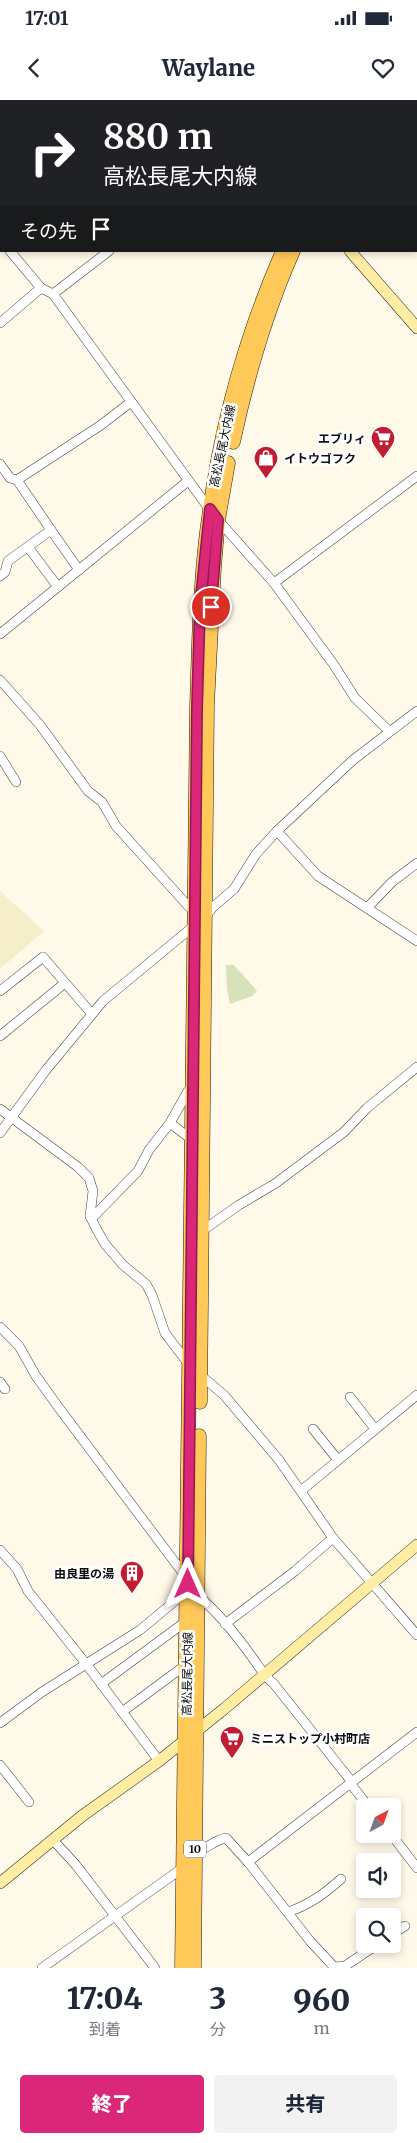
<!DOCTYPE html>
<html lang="ja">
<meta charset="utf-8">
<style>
body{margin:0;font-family:Merriweather,"Noto Sans JP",serif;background:#f2f2f3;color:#1f2937;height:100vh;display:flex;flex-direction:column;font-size:19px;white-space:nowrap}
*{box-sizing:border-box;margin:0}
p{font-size:16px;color:#747a83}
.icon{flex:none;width:28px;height:28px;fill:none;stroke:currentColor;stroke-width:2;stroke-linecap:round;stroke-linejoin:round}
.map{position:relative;height:1868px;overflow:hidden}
.side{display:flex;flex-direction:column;background:#fff;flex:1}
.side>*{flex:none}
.top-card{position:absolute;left:0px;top:0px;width:418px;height:152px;box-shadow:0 2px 8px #0003;background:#202124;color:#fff;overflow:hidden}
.needle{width:32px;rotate:41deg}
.buttons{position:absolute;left:356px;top:1698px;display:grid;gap:10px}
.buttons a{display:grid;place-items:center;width:45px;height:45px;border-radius:5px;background:#fff;box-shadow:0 2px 8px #0003;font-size:25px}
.pin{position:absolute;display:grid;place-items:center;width:42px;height:42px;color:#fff;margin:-21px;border:2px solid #fff;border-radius:50%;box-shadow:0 1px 5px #0007}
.me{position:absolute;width:55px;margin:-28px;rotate:0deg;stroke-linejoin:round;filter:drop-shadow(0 0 4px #0008)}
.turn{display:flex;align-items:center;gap:18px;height:105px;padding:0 20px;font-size:22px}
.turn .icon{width:65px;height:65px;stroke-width:2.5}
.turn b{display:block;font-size:35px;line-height:42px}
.then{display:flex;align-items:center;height:48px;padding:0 20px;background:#0003;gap:10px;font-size:19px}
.eta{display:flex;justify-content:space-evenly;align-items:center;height:85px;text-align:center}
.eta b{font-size:30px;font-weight:800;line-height:35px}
.button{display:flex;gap:10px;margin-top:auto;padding:10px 20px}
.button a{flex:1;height:58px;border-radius:5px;background:#db2777;color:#fff;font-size:20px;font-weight:800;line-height:58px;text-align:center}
.button a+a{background:#f2f2f3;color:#1f2937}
.status{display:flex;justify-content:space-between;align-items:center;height:35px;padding:0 25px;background:#fff;direction:ltr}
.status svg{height:14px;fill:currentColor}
header{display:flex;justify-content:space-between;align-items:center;height:65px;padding:0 20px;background:#fff;font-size:22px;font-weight:800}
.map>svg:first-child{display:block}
</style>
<div class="status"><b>17:01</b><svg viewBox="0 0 49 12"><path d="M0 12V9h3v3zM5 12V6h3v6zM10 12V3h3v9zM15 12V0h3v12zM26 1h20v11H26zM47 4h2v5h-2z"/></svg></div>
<header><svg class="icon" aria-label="back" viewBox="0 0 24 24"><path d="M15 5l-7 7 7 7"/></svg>Waylane<svg class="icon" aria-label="heart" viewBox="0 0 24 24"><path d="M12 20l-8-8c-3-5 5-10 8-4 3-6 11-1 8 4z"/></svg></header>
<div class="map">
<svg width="417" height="1868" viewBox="0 0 417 1868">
<rect width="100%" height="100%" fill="#fff9e9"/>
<polygon fill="#f6eec8" points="0,791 44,831 0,869"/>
<polygon fill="#d7e1ba" points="226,865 234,865 257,891 252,896 230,904 227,889"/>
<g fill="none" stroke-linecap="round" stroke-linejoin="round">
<defs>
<g id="street">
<polyline points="161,1 163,0"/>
<polyline points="0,137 1,139"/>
<polyline points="10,151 41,188"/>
<polyline points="109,151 53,194 210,410"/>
<polyline points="0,223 41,188 53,194"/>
<polyline points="0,364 10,378 17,380"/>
<polyline points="218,420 274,483 334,565 355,598 389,631"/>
<polyline points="51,430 17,380 101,325 131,302"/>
<polyline points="28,447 58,487"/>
<polyline points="0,476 5,472 8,461 51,430 79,470"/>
<polyline points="274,483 417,376"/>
<polyline points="0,534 188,381"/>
<polyline points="0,580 40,625 88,691 102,702 116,726 189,807 195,808"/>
<polyline points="0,656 16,682"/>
<polyline points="277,731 318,776 417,841"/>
<polyline points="367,808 392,782 417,763"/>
<polyline points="205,817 213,807 234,789 256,754 277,731 353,660 417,611"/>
<polyline points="0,891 43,857 92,914"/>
<polyline points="0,936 65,883"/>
<polyline points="0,1009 78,1067 89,1078 93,1091 90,1116 97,1130 105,1144 123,1165 146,1184 152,1195 165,1233 190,1266"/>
<polyline points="170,1023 187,1036 193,1038"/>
<polyline points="0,1033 46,970 103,901 195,825"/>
<polyline points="90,1116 95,1115 138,1071 149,1050 170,1023 188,991 194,991"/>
<polyline points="199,1133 239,1105 276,1083 344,1032 367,1008 417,967"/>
<polyline points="0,1227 19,1246 36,1276 59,1308 186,1477"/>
<polyline points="199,1274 224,1295 279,1360 333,1438 417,1535"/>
<polyline points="0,1282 5,1289"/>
<polyline points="350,1297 375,1329"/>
<polyline points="313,1329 338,1360"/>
<polyline points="302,1390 417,1295"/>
<polyline points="0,1450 17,1469 28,1491 87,1565 159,1661"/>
<path d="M 198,1496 C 218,1512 237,1536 252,1557 C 260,1568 263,1575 274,1584 L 352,1682"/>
<polyline points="225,1524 295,1471 333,1438"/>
<polyline points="101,1584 181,1525"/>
<polyline points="122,1612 187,1564"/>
<polyline points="0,1623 42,1592 140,1530 187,1491"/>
<polyline points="0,1665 29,1702"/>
<polyline points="350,1683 368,1706"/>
<polyline points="391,1734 417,1768"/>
<polyline points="53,1740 76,1765 155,1868"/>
<path d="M 192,1752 C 206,1751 213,1740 226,1738 L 248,1762 L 310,1841 L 335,1868"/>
<polyline points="248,1762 417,1632"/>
<path d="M 288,1812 C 309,1805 324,1794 341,1779"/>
<polyline points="392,1834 405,1826"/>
<polyline points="335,1867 345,1866 378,1844"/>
<polyline points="42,1868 184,1767"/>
</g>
<g id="secondary">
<polyline points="235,0 235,1"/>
<polyline points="350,151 417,228"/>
<polyline points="0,1783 82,1716 159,1661 224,1609 417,1445"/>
</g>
<g id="primary">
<polyline points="358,1 358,0"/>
<polyline points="371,1 372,0"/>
<path d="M 233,342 C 247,277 266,212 293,151"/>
<polyline points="200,1302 207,605 214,467 218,420 228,363"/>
<path d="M 182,1868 L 197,607 C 199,542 200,476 210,410 C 222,322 247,233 283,151"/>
<polyline points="194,1868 199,1336"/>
</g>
</defs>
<use href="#street" stroke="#3e3e3e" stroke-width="10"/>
<use href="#secondary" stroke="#2d2d2d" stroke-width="12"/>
<use href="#primary" stroke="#1c1c1c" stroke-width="15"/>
<use href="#street" stroke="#fff" stroke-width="9"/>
<use href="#secondary" stroke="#ffeda4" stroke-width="11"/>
<use href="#primary" stroke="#ffc959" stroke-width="14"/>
</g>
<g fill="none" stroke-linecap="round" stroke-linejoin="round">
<defs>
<polyline id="route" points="188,1484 197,608 200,505 210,409 218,420 211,507"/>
</defs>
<use href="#route" stroke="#8e194d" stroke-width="12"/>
<use href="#route" stroke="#db2777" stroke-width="9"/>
</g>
<defs>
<symbol id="supermarket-pin" viewBox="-11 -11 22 30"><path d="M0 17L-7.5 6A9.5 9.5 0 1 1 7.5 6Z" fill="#c21c32" stroke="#fff"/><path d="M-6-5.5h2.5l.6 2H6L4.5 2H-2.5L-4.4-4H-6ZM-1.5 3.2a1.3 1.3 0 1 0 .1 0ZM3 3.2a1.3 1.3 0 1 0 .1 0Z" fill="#fff"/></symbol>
<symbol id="shop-pin" viewBox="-11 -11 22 30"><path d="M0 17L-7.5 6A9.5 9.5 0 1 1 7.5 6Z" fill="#c21c32" stroke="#fff"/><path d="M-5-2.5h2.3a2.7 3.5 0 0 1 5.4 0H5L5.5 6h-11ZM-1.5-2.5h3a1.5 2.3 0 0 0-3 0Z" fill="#fff"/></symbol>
<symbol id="building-pin" viewBox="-11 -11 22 30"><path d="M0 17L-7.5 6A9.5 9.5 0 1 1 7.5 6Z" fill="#c21c32" stroke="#fff"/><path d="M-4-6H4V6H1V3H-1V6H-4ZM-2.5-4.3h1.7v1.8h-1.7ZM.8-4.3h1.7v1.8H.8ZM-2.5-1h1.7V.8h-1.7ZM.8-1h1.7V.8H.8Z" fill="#fff"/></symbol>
</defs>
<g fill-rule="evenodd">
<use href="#supermarket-pin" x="369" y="324" width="28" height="38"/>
<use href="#shop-pin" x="252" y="344" width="28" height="38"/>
<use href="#building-pin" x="118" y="1459" width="28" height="38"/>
<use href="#supermarket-pin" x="218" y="1624" width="28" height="38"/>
</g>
<g text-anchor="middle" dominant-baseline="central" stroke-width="5" stroke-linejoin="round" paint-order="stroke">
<rect fill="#fff" stroke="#545454" stroke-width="1" x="184" y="1740.5" width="22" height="17" rx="4"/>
<g font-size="11" font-weight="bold" fill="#0b0b0b">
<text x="195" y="1749">10</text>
</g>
<g font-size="12" font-weight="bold" fill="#0b0b0b" stroke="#fff" text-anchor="end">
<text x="366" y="338">エブリィ</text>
<text x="284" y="358" text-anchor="start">イトウゴフク</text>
<text x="114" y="1473">由良里の湯</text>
<text x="250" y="1638" text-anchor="start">ミニストップ小村町店</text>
</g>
<g font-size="12" fill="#0b0b0b" stroke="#fff">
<text transform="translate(222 346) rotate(-78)">高松長尾大内線</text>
<text transform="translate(187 1574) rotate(-89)">高松長尾大内線</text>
</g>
</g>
</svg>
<div class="buttons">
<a><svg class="needle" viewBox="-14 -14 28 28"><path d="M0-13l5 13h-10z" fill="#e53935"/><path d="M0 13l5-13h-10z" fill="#747a83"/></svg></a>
<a><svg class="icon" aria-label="sound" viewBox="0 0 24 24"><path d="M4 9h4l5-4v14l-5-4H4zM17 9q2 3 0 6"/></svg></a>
<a><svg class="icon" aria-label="search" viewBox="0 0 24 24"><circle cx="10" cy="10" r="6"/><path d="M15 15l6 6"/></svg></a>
</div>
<div class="pin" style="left:211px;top:507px;background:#d93025"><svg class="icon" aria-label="arrive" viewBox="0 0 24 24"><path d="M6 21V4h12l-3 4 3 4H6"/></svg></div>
<svg class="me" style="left:188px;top:1484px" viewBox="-20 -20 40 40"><path d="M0-17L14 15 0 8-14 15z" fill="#db2777" stroke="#fff" stroke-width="4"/></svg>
<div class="top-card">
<div class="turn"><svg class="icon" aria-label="right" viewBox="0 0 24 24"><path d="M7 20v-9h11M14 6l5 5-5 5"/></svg><div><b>880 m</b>高松長尾大内線</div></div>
<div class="then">その先<svg class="icon" aria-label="arrive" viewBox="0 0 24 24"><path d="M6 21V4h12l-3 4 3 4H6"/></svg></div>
</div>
</div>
<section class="side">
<div class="eta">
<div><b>17:04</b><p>到着</p></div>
<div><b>3</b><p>分</p></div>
<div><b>960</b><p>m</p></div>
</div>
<div class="button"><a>終了</a><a>共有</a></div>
</section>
